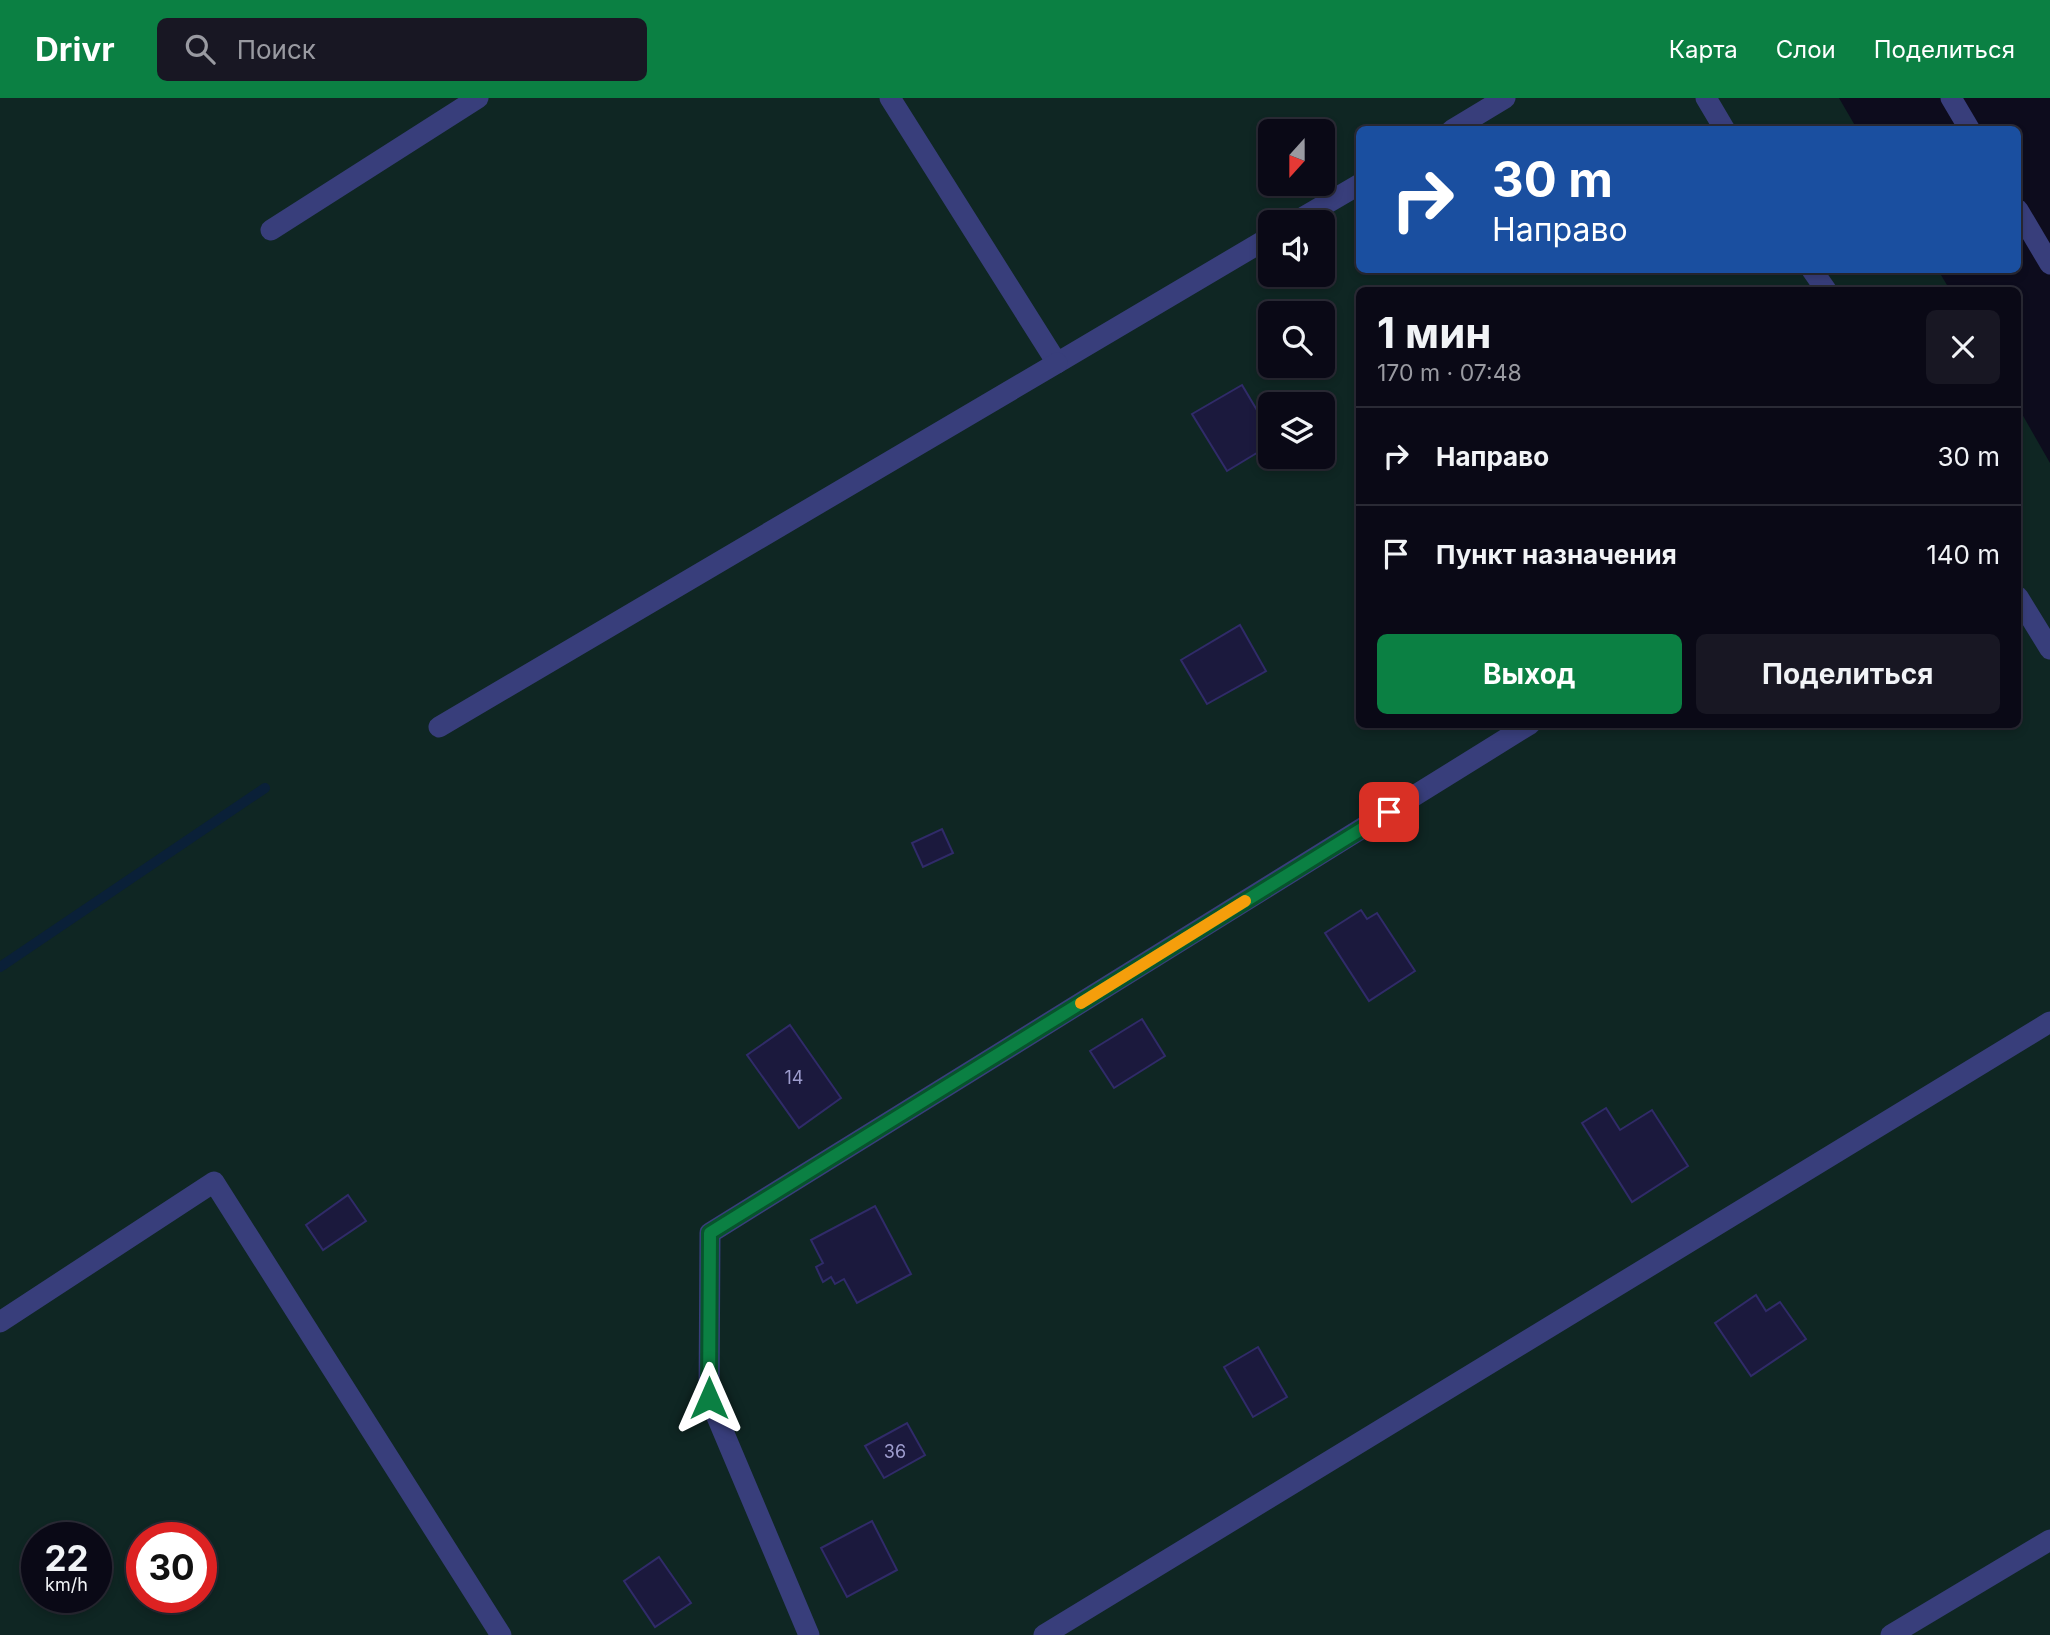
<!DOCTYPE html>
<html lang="ru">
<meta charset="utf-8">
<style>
body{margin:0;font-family:Inter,sans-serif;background:#181723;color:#f1f3f6;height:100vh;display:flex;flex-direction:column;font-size:26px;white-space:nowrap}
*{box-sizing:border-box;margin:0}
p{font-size:23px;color:#999aa1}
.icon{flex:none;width:38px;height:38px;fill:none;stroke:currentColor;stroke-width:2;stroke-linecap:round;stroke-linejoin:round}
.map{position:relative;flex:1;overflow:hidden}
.drawer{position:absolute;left:1356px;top:189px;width:665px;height:441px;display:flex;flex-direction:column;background:#0a0916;border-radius:10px;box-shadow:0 4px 10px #0003,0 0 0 2px #2a2a35}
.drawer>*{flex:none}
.banner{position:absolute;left:1356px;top:28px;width:665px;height:147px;border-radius:10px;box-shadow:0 4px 10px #0003,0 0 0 2px #2a2a35;background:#1a4fa0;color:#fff;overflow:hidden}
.needle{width:46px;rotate:201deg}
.buttons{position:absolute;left:1258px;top:21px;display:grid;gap:14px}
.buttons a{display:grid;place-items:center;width:77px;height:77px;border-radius:10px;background:#0a0916;box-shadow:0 4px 10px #0003,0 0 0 2px #2a2a35;font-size:35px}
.speed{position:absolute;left:21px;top:1424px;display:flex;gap:14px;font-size:35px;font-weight:700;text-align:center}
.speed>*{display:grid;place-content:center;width:91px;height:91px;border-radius:50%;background:#0a0916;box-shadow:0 4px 10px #0003,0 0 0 2px #2a2a35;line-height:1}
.speed small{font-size:18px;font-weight:400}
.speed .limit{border:10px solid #d22;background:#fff;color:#111}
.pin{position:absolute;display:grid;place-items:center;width:60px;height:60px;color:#fff;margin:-30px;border-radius:14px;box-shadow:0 4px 10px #0006}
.me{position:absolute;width:77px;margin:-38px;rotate:0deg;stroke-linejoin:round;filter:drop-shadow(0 0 5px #0008)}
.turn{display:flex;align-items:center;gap:24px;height:147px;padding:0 21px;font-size:32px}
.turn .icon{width:91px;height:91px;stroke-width:2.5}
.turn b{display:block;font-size:49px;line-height:60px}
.round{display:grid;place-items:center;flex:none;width:74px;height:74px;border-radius:10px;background:#181723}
.summary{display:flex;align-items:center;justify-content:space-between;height:119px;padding:0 21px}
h1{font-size:42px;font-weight:700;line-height:52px}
.cta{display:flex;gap:14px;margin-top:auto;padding:14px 21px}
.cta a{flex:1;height:80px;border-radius:10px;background:#0b8043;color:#fff;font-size:28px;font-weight:700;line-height:80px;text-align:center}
.cta a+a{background:#181723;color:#f1f3f6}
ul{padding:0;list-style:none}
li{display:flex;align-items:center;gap:21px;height:98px;padding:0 21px;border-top:2px solid #2a2a35}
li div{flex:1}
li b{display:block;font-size:26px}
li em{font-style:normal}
header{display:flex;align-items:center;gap:42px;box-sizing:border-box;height:98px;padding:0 35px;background:#0b8043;color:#fff}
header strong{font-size:33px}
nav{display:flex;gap:38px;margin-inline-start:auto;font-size:24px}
.search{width:490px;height:63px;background:#181723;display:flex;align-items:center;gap:18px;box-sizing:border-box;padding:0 24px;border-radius:10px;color:#999aa1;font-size:26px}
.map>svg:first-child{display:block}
</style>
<header>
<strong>Drivr</strong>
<div class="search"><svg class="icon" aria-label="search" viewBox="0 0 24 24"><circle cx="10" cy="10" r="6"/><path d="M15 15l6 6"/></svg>Поиск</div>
<nav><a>Карта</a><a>Слои</a><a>Поделиться</a></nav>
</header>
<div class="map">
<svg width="2050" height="1537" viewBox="0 0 2050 1537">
<rect width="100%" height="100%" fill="#0d0c1d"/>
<path fill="#0f2623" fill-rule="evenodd" d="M 0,0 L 1839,0 L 1857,31 L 1360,32 L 1360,172 L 1938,172 L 1950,192 L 1360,192 L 1360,626 L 2018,626 L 2018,309 L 2050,365 L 2050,1537 L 0,1537 ZM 1270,33 L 1323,33 L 1323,86 L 1270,86 ZM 1270,124 L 1323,124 L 1323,177 L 1270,177 ZM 1270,215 L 1323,215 L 1323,268 L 1270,268 ZM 1270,306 L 1323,306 L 1323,359 L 1270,359 ZM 37,1440 L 96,1440 L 96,1500 L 37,1500 ZM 142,1440 L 201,1440 L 201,1500 L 142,1500 Z"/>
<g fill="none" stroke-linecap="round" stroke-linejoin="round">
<polyline stroke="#0a2038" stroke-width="10" points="0,869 265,690"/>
</g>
<g fill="#1b193d" stroke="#302b69" stroke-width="2">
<polygon points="1242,287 1270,334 1270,347 1227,373 1192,316"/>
<polygon points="1240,527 1266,573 1207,606 1181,562"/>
<polygon points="942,731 953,755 923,769 912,745"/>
<polygon points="1361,812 1367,821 1377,815 1415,873 1369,903 1325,835"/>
<polygon points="1142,921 1165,958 1114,990 1090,953"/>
<polygon points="790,927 841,1000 799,1030 747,957"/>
<polygon points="1606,1010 1620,1032 1652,1012 1688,1068 1632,1104 1582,1025"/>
<polygon points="348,1097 366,1123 323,1152 306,1127"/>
<polygon points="875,1108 911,1176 857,1205 844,1181 835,1186 831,1179 823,1184 816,1169 823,1165 811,1142"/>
<polygon points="1756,1197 1766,1213 1780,1204 1806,1241 1751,1278 1715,1225"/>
<polygon points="1258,1249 1287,1299 1253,1319 1224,1269"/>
<polygon points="907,1325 925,1357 884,1380 865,1348"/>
<polygon points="872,1423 897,1472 847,1499 821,1450"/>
<polygon points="659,1459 691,1505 655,1529 624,1483"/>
</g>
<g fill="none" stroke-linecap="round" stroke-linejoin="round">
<g stroke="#383e7b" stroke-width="21">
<polyline points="890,0 1057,265 1270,139"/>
<polyline points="1706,0 1725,32"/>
<polyline points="1951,0 1970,32"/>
<polyline points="1452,32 1505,0"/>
<polyline points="2018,112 2050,166"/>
<polyline points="1295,124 1360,86"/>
<polyline points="271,132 478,0"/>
<polyline points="1812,172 1826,192"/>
<polyline points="2018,499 2050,551"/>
<polyline points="439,629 1057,265"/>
<polyline points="0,1224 214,1084 501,1537"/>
<polyline points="809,1537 709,1300 710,1135 1530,626"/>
<polyline points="1044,1537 2050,924"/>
<polyline points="1891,1537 2050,1442"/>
</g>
</g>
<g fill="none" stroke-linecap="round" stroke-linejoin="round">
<defs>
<polyline id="route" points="709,1300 710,1135 1389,714"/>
</defs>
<use href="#route" stroke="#07532c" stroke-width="18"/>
<use href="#route" stroke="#0b8043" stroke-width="12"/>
<polyline stroke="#f59e0b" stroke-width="12" points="1081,905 1245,803"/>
</g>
<g text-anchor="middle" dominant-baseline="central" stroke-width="7" stroke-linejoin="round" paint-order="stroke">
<g font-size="18" fill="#9e9dce">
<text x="794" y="979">14</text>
<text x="895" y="1353">36</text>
</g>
</g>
</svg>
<div class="buttons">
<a><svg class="needle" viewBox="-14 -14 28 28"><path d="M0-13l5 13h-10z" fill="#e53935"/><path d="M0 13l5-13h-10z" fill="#999aa1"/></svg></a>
<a><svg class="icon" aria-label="sound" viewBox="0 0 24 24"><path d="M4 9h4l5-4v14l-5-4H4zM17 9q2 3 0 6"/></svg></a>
<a><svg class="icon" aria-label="search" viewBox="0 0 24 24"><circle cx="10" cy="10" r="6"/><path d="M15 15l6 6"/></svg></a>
<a><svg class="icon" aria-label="layers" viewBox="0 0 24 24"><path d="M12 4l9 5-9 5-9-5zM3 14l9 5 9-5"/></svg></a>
</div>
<div class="speed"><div>22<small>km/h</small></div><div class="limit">30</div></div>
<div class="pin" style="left:1389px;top:714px;background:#d93025"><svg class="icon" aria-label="arrive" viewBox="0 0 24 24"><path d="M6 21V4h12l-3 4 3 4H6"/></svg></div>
<svg class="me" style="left:709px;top:1300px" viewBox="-20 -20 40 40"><path d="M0-17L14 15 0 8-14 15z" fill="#0b8043" stroke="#fff" stroke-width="4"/></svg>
<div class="banner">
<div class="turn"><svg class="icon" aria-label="right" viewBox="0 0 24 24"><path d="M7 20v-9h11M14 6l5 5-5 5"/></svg><div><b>30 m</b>Направо</div></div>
</div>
<section class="drawer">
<div class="summary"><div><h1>1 мин</h1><p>170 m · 07:48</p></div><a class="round"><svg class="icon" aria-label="close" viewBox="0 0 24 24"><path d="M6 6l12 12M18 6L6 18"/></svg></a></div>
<ul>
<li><svg class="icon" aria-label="right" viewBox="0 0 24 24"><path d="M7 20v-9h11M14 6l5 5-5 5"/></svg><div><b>Направо</b></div><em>30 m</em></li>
<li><svg class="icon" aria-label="arrive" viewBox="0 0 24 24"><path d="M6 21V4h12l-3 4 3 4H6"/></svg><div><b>Пункт назначения</b></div><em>140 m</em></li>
</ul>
<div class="cta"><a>Выход</a><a>Поделиться</a></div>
</section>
</div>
